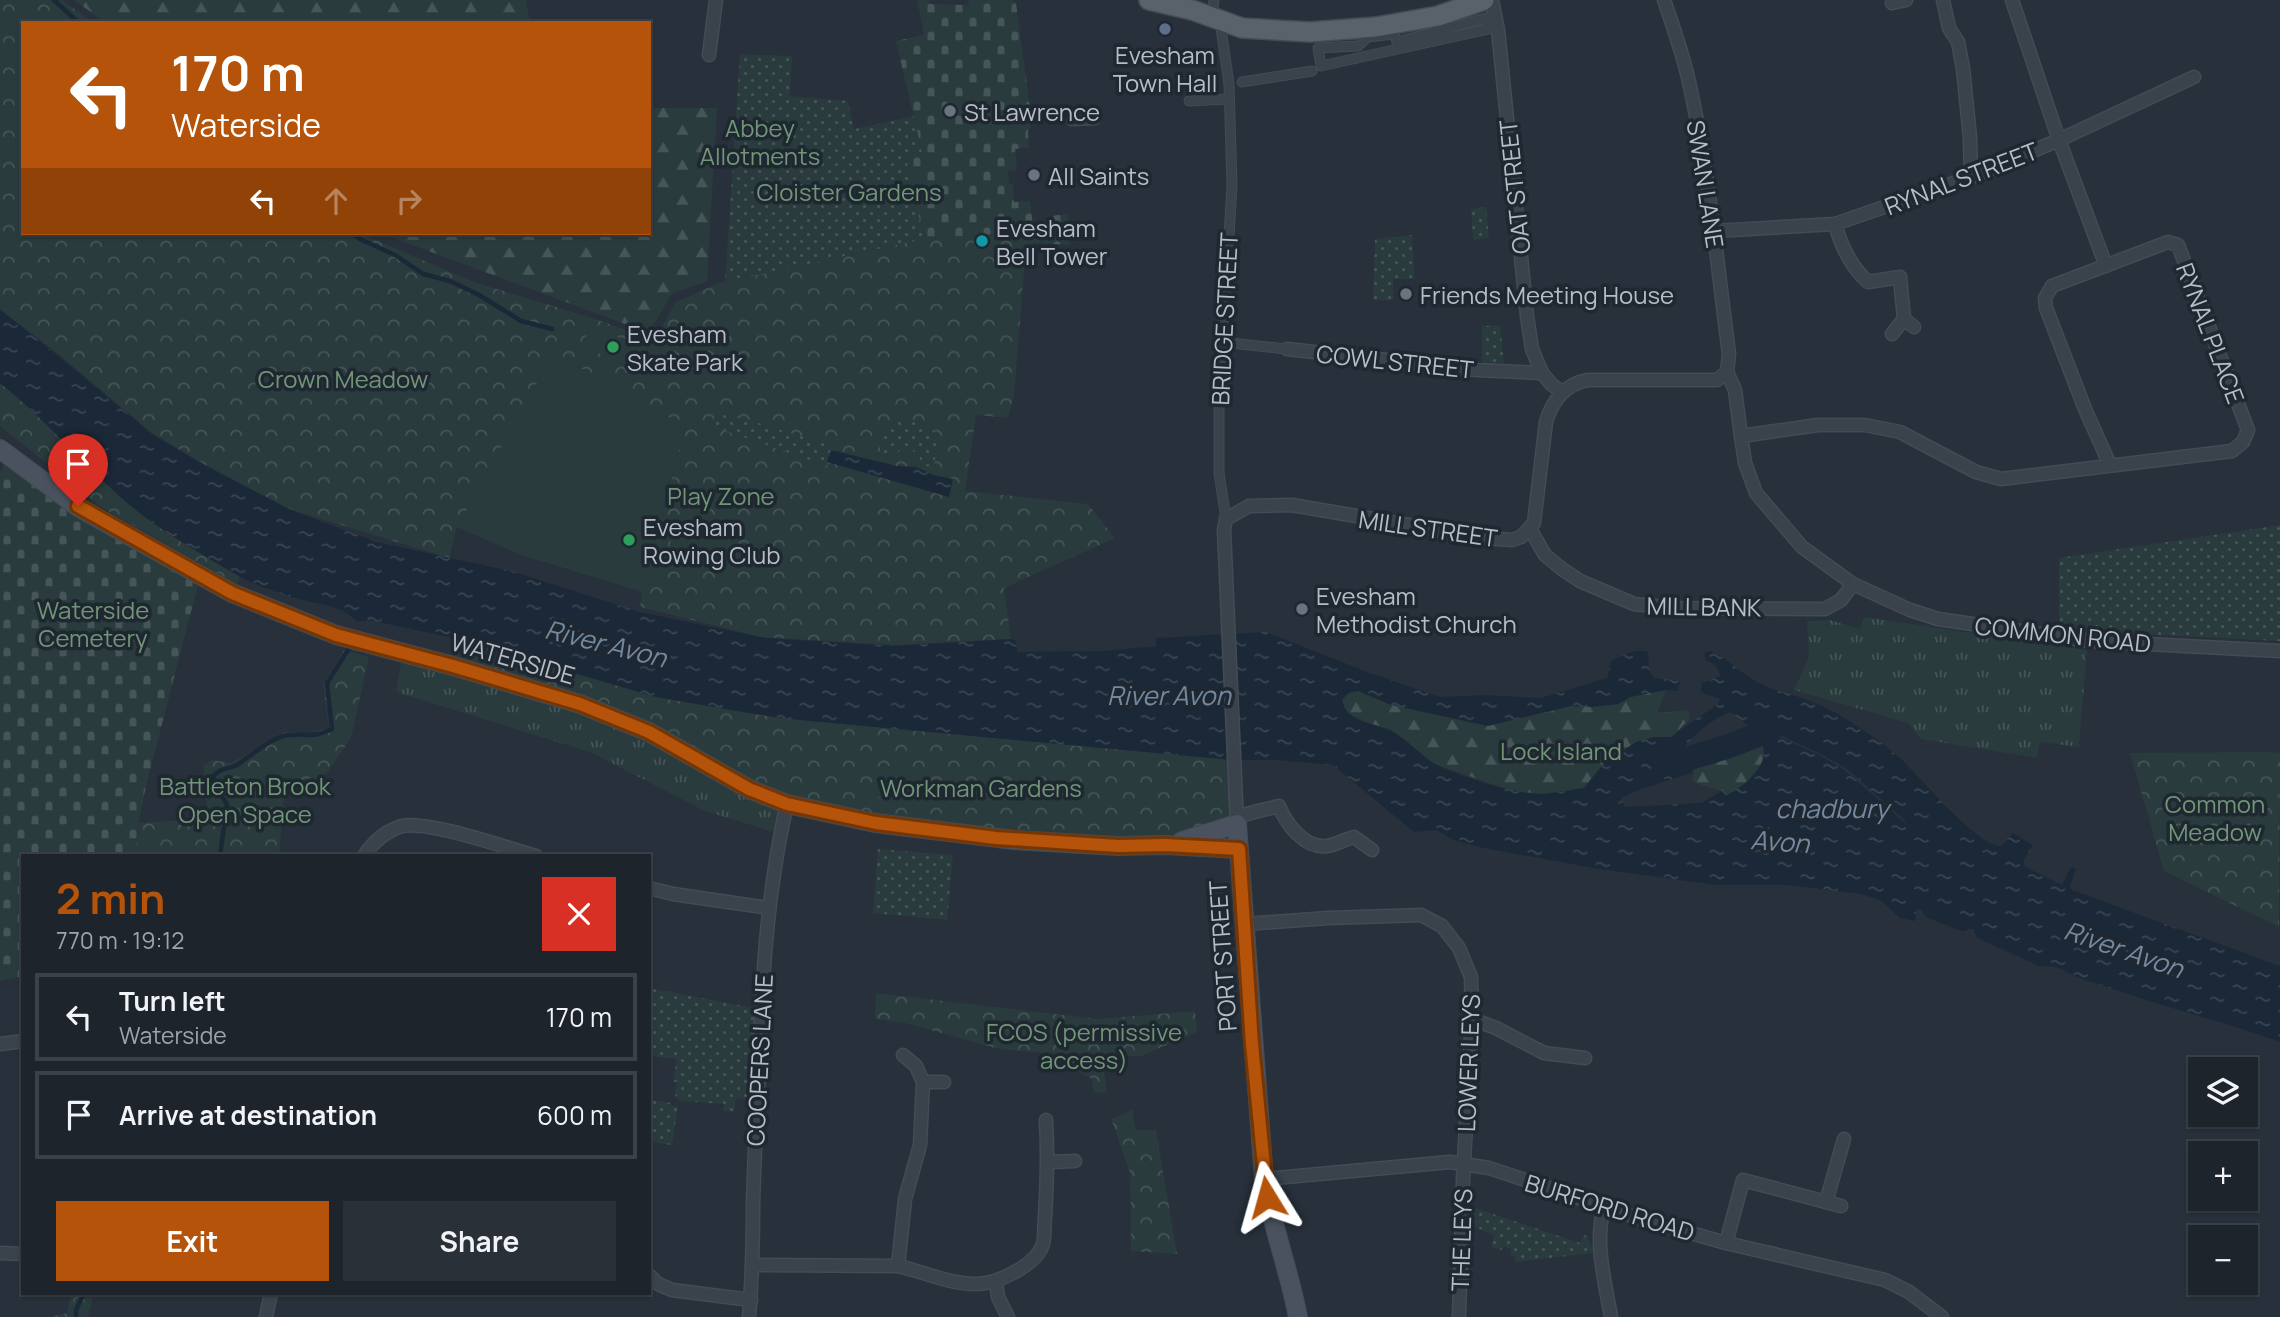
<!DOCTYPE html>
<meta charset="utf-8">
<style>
body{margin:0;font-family:Manrope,sans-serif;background:#2a3038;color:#f1f3f6;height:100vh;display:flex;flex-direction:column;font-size:26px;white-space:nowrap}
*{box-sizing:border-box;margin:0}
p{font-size:23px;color:#a0a4a9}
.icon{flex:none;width:38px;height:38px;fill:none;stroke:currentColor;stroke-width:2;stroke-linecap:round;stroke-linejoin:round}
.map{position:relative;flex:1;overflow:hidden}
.panel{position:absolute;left:21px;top:854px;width:630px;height:441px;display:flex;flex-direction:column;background:#1d242c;border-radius:0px;box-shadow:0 2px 5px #0004,0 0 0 2px #3b4148}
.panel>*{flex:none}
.hud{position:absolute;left:21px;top:21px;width:630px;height:214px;border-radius:0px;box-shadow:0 2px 5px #0004,0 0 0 2px #3b4148;background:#b45309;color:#fff;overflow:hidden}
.tools{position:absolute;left:2188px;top:1057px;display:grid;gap:14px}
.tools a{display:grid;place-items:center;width:70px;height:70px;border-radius:0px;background:#1d242c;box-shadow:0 2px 5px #0004,0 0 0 2px #3b4148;font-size:35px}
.pin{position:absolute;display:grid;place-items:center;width:60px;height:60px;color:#fff;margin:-72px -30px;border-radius:50% 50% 50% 0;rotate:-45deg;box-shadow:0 0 7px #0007}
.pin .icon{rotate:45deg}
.me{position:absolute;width:77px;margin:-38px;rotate:352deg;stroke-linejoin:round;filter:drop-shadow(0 0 5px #0008)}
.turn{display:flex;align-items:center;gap:24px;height:147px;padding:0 35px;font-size:32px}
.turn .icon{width:91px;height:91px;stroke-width:2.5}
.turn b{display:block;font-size:49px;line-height:60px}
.lanes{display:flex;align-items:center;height:66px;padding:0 35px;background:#0003;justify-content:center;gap:35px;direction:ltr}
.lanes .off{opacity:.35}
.round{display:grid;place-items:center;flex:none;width:74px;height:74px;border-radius:0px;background:#2a3038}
.summary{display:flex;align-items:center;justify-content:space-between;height:119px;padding:0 35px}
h1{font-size:42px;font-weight:700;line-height:52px;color:#b45309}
.action{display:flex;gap:14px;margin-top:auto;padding:14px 35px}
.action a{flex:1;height:80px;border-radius:0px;background:#b45309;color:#fff;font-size:28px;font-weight:700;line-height:80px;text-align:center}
.action a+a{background:#2a3038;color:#f1f3f6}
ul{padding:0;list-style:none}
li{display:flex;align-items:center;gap:21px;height:88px;margin:0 14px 10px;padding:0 21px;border:4px solid #3b4148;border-radius:0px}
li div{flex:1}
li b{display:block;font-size:26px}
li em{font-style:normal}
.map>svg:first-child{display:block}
</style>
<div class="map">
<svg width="2280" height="1317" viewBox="0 0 2280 1317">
<defs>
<pattern id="grass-tufts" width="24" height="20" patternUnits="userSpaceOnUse" patternTransform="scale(1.75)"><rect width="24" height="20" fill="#293b3c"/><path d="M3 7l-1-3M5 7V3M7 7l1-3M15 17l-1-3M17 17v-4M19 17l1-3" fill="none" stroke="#465557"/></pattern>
<pattern id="forest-firs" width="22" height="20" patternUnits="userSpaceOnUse" patternTransform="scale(1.75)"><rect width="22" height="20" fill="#293b3c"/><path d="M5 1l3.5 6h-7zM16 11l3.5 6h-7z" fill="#465557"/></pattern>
<pattern id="cemetery-stones" width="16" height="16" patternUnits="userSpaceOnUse" patternTransform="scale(1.75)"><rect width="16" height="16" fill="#293b3c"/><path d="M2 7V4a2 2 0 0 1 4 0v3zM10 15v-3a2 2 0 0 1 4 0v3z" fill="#465557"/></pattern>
<pattern id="park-crowns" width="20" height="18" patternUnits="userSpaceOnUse" patternTransform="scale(1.75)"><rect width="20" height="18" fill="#293b3c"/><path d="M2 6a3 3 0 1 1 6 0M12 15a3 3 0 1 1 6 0" fill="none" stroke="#465557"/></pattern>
<pattern id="garden-dots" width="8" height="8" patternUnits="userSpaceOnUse" patternTransform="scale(1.75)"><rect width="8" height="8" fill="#293b3c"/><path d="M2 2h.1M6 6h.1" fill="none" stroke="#465557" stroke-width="1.8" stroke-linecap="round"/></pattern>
<pattern id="water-ripples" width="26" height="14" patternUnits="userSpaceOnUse" patternTransform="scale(1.75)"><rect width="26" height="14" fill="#1b2838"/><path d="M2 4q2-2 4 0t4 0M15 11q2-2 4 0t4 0" fill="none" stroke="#3a4553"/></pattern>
</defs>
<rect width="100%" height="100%" fill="#27303b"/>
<g fill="url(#grass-tufts)">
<polygon points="1864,617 2087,650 2079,747 2040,742 2037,758 1921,739 1908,723 1794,690 1809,657 1807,621 1830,620 1860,629"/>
<polygon points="403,652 580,704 787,804 780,834 705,811 590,752 396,692"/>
</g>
<g fill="url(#forest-firs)">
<polygon points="74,0 526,0 530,23 106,23"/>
<polygon points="649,108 717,108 707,281 672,294 653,326 641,330 380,233 649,233"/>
<polygon points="1356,687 1549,712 1570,706 1619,704 1630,697 1666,690 1657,713 1688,710 1690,719 1671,737 1605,762 1584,788 1540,794 1509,790 1435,764 1391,730 1363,721 1347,713 1342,700"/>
<polygon points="1763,742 1764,761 1744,786 1726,796 1722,791 1692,782 1696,757"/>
</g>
<g fill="url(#cemetery-stones)">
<polygon points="917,0 929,0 930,4 968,5 969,0 1012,0 1016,3 1032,123 1028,131 1029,148 1015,149 1017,170 1008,171 1009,184 1013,184 1014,202 1030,201 1033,225 1051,223 1051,216 1068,214 1070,245 1035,243 1030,232 924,239 906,158 922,153 896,41 924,35"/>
<polygon points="8,456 200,577 146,786 138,825 135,856 23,856 23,976 0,981 0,472"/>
</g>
<g fill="url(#park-crowns)">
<polygon points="0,0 62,0 94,23 23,23 23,233 359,233 474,282 589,317 647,337 660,331 676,302 719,283 924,239 1030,232 1035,243 1026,248 1014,395 1008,418 976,415 965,491 1088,504 1115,538 1004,588 1011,639 893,645 761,637 640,607 642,592 686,423 640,408 644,396 457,527 449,558 289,509 204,464 152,433 57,353 0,309"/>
<path d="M 0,383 C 42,416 77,457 116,493 C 153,527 197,552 240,577 L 237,584 L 101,507 L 0,426 Z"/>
<polygon points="458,639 656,697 779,718 1232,760 1236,818 1209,833 1118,846 787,804 649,732 453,666"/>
<polygon points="344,650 369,657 351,738 317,787 285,782 279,856 135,856 139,823 211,818 204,794 204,765 212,760 231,763 286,732 312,733 329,728 323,684"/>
<polygon points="2272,752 2280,753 2279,927 2164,871 2130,753"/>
<polygon points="876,993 1098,1019 1195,1011 1197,1032 1141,1056 1114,1056 1103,1063 1107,1092 1094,1093 1092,1079 1048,1053 999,1049 905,1023 875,1019"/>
<polygon points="1132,1110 1136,1130 1156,1130 1177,1254 1131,1251 1130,1173 1111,1119"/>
<polygon points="71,1293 96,1293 93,1296 88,1317 50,1317 67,1313"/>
</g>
<g fill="url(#garden-dots)">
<polygon points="740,54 792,56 790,96 848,101 854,129 914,116 922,153 906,158 924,239 725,282"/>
<polygon points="1486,207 1489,238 1473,240 1471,209"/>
<polygon points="1412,235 1415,279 1393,279 1393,300 1373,300 1375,239"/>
<polygon points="1500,325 1504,363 1482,362 1482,326"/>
<polygon points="716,413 733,415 832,446 827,466 711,426"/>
<path d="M 903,419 C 935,419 942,440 933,468 L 921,464 L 919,455 L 911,448 L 901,449 L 894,457 L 880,453 C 880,436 887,424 903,419 Z"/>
<polygon points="2280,525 2280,641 2059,630 2059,558"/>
<polygon points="878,849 953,855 947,920 873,913"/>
<polygon points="649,988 754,1008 750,1100 736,1098 734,1112 723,1111 724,1104 680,1101 675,1095 677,1082 673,1082 677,1059 649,1056"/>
<polygon points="649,1099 670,1103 670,1105 678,1107 672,1145 649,1142"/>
<polygon points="1472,1207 1580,1243 1584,1235 1587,1236 1594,1253 1516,1262 1515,1257 1510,1255 1512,1249 1503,1246 1502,1250 1491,1247 1494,1235 1470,1225"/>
</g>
<g fill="#293b3c">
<polygon points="590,326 644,348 636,368 582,347"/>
<polygon points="551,358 583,369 644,396 640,408 686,423 642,592 521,555 457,527"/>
<polygon points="676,522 734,537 724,575 666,559"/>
<polygon points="882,765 918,771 913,803 878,797"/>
</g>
<g fill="url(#water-ripples)" fill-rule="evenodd">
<path d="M 0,310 L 56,354 L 152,434 L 204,465 L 289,509 L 376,542 L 511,571 L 640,612 L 765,638 L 894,646 L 1011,639 L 1016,641 L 1017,652 L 1104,651 L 1156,646 L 1156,638 L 1266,632 L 1370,673 L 1440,697 L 1486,695 L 1541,698 L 1607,678 L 1612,660 C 1623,655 1637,648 1648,652 L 1649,669 L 1654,678 L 1680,681 L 1678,691 L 1666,690 L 1630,697 L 1619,704 L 1592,707 L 1570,706 L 1488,726 L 1391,705 L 1358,691 L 1348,693 L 1342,700 C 1345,721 1372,723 1389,730 C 1408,738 1421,758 1437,765 C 1459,776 1517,795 1541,794 C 1555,794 1570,790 1584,788 L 1605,762 L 1636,742 L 1654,737 L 1671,737 L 1718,704 L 1720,699 L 1701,692 L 1702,683 L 1721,676 L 1715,665 L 1706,660 L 1704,653 L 1710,651 C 1727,657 1739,672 1755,681 C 1775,692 1799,695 1820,705 C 1843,715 1883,742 1901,759 C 1921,778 1977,846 2001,846 L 2013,833 L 2033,845 L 2023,861 L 2025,867 L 2062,885 L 2071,867 L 2076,869 L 2070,886 L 2072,890 L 2280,966 L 2280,1042 L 2242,1029 L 2159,1004 L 2079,978 L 2057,967 L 2039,966 L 1977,938 L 1973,929 L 1966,929 L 1960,917 L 1917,909 L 1915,921 L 1900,918 L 1880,900 L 1861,894 L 1789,885 L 1717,885 L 1599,869 L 1484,848 L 1453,840 L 1437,830 L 1414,832 L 1333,765 L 1275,760 L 1232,760 L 779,718 L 656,697 L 458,639 L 369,620 L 357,622 C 343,605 320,605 299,599 C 280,594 252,584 235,574 C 194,549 151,526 116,493 C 76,457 42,416 0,383 ZM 1730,712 L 1753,729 L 1739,738 L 1744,748 L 1762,742 C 1771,766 1745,785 1726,796 L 1722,791 L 1701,803 L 1625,807 L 1621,798 C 1644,787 1667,781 1691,773 L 1697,761 L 1695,753 L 1687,754 L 1682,750 C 1694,735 1711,719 1730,712 Z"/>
<polygon points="831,450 897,466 916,467 933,475 953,479 949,497 827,462"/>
</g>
<polygon fill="#27303b" points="1778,734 1817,752 1846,768 1906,821 1905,823 1843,769 1817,754 1779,737 1760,743 1760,741"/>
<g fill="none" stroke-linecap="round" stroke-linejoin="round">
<g stroke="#1b2838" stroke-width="4.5">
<polyline points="54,0 79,23"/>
<polyline points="351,233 362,240 395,255 423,274 450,281 479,295 521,321 552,329"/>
<path d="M 220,856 L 227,804 L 215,786 L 213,776 C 225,765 226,771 237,765 C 251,756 273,736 289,735 C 311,733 309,739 332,729 L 327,683 L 348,650"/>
<polyline points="76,1317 76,1310 84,1293"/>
</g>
<polyline stroke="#1b2838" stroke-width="14" points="1930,911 1963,924"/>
<path stroke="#1b2838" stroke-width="24" d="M 1663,765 C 1701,756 1736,745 1771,729"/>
<defs>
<g id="pedestrian">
<polyline points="1212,18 1214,0"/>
<polygon points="1486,18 1489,29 1321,66 1318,48 1358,46 1368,37 1394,34 1397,42"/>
<polyline points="1220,21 1229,84 1232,186 1219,400 1219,473 1226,519"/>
<polyline points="1242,82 1312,71"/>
<polyline points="1189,101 1228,99"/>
<polyline points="1071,121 1095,120"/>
<polyline points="1221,342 1287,349"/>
</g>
<g id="minor">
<polyline points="1492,0 1498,30 1527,316 1532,349 1542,373"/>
<path d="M 1664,0 C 1673,27 1683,54 1689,82 C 1709,172 1717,263 1729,354 L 1727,372"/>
<polyline points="1943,0 1949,28 1958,42 1963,68 1970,138 1971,177"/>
<polyline points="2012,0 2059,140 2106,266"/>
<polyline points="1892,3 1906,0"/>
<polyline points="709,55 716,0"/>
<path d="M 1835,224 C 1841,246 1850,266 1868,282 L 1900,277 L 1904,319 L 1914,327"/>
<polyline points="1715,231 1835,224 1971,177 2059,140 2194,77"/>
<polyline points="1892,334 1904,319"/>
<polyline points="1287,349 1477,370 1542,373 1551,384 1562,392"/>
<polyline points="1727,372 1735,390 1741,436 1818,425 1865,425 1900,432 1976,472 2001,479 2232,451 2243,442 2248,430 2178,245 2168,242 2052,286 2045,298 2046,308 2085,409 2110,465"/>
<polyline points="1741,436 1745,463 1756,493 1802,547 1853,584 1910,610 1938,619 2090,641 2280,651"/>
<polyline points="1530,529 1545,555 1562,569 1580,581 1634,604 1674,608 1825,609 1841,600 1853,584"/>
<path d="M 1236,818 C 1249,812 1264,810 1279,806 C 1286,824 1305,849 1327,846 C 1336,845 1345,839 1354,837 L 1372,850"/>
<path d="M 1237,824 L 1224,530 L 1226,519 L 1249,506 L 1292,505 L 1485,538 L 1512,540 L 1521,537 L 1534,523 L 1546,422 C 1552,401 1565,384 1588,380 L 1717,380 L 1727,372"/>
<path d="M 364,856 C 373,842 386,831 402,826 C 428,820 507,848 536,856"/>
<polyline points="649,888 673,894 769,908"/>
<polyline points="1245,924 1328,918 1421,915 1442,926 1459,948 1471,977 1472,1019 1463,1179 1459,1317"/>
<polyline points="1472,1019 1496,1028 1544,1053 1585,1058"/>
<polyline points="0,1044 23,1041"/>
<polyline points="923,1082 944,1082"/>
<polyline points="1049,1162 1075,1161"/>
<polyline points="1264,1179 1450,1162 1489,1168 1641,1219 1726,1243 1885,1280 1909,1292 1942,1317"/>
<polyline points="1826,1202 1844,1139"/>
<path d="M 1604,1208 C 1594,1242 1605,1282 1611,1317"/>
<polyline points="1726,1243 1743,1180 1841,1206"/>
<polyline points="0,1253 23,1254"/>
<path d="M 753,1265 L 898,1266 C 925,1272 948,1284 976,1284 C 997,1284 1037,1265 1043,1244 C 1045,1236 1044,1225 1045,1217 C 1047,1184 1048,1153 1046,1120"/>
<polyline points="898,1266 905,1199 920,1145 923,1082 916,1066 903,1055"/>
<polyline points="649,1275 658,1284 672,1290 751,1300"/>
<polyline points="996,1282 998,1297 1008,1317"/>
<polyline points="266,1317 271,1293"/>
<path d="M 749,1317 C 752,1280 753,1243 753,1206 C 754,1160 757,1114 759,1068 C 762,979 767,891 787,804"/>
</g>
<g id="secondary">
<polyline points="0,449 78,507 232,593 336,635 453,666 580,704 649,732 749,789 787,804 875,823 1014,840 1118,846 1165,845 1239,849"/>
<path d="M 1182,841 L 1237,824 L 1264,1179 C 1272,1226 1289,1270 1298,1317"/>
</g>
<polyline id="primary" points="1149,0 1192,10 1242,28 1310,32 1376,27 1438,16 1484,0"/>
</defs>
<use href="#pedestrian" stroke="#434b55" stroke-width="11"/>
<use href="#minor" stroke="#434b55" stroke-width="15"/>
<use href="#secondary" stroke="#434b55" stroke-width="20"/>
<use href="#primary" stroke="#434b55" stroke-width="22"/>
<use href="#pedestrian" stroke="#3a424c" stroke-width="9"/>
<use href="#minor" stroke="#3a424c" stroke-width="12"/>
<use href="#secondary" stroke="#49525e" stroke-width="18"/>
<use href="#primary" stroke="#59616b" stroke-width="19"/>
</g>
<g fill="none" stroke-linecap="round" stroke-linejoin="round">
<defs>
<polyline id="route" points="78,506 232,593 336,635 453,666 580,704 649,732 749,789 787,804 876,823 996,838 1118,846 1165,845 1239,849 1252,1044 1267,1197"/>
</defs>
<use href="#route" stroke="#753606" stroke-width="18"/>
<use href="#route" stroke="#b45309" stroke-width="12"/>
</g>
<circle fill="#5c6f8a" stroke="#1f2731" stroke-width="2.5" cx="1165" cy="29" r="7"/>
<g fill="#6b7280" stroke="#1f2731" stroke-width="2.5">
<circle cx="950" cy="111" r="7"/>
<circle cx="1034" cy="175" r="7"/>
<circle cx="1406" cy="294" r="7"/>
<circle cx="1302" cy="609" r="7"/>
</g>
<circle fill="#0f9aa8" stroke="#1f2731" stroke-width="2.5" cx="982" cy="241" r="7"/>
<g fill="#2e9e5b" stroke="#1f2731" stroke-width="2.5">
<circle cx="613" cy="347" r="7"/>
<circle cx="629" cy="540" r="7"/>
</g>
<g text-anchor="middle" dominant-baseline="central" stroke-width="7" stroke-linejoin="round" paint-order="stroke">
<g font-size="24" fill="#b6bdc7" stroke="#1f2731" text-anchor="start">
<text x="1165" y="54" text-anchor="middle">Evesham<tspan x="1165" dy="28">Town Hall</tspan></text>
<text x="964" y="111">St Lawrence</text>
<text x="1048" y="175">All Saints</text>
<text x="996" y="227">Evesham<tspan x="996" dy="28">Bell Tower</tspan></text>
<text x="1420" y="294">Friends Meeting House</text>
<text x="627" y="333">Evesham<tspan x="627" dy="28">Skate Park</tspan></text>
<text x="643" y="526">Evesham<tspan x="643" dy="28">Rowing Club</tspan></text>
<text x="1316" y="595">Evesham<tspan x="1316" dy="28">Methodist Church</tspan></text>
</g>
<g font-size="24" fill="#709577" stroke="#1f2731">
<text x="760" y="127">Abbey<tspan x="760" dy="28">Allotments</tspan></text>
<text x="849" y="191">Cloister Gardens</text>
<text x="343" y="378">Crown Meadow</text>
<text x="721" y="495">Play Zone</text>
<text x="93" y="609">Waterside<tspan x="93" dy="28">Cemetery</tspan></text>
<text x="1561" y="750">Lock Island</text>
<text x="245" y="785">Battleton Brook<tspan x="245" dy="28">Open Space</tspan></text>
<text x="981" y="787">Workman Gardens</text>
<text x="2215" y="803">Common<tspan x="2215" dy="28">Meadow</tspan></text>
<text x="1084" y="1031">FCOS (permissive<tspan x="1084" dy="28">access)</tspan></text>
</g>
<g font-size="24" fill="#b6bdc7" stroke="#1f2731">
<text transform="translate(1961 178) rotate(-21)">RYNAL STREET</text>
<text transform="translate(1706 184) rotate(81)">SWAN LANE</text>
<text transform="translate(1514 187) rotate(-96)">OAT STREET</text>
<text transform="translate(1224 319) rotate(-87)">BRIDGE STREET</text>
<text transform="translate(2211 333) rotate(69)">RYNAL PLACE</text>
<text transform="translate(1395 361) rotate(6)">COWL STREET</text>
<text transform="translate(1428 528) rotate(8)">MILL STREET</text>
<text transform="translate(1704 606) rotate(1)">MILL BANK</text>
<text transform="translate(2063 634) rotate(6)">COMMON ROAD</text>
<text transform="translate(513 658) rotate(16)">WATERSIDE</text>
<text transform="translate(1222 956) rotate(-94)">PORT STREET</text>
<text transform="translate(759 1060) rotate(-87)">COOPERS LANE</text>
<text transform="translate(1468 1063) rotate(-88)">LOWER LEYS</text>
<text transform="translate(1610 1207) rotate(17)">BURFORD ROAD</text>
<text transform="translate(1461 1240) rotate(-88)">THE LEYS</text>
</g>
<g font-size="26" font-style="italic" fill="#7389a2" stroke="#1f2731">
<text transform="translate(606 643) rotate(14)">River Avon</text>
<text x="1169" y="695">River Avon</text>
<text x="1832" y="808">chadbury</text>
<text transform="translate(1780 841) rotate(4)">Avon</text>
<text transform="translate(2124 949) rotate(19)">River Avon</text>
</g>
</g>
</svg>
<div class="tools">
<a><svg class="icon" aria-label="layers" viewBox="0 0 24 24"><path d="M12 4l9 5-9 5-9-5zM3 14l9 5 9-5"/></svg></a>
<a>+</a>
<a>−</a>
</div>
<div class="pin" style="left:78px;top:506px;background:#d93025"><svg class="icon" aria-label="arrive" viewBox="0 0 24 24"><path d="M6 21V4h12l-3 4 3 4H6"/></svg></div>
<svg class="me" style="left:1267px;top:1197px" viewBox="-20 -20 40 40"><path d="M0-17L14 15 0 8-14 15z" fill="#b45309" stroke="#fff" stroke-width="4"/></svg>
<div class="hud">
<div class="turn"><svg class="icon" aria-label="left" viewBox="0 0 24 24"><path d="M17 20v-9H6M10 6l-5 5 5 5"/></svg><div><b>170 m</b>Waterside</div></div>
<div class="lanes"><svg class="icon" aria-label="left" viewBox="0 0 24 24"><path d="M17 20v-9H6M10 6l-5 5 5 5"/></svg><svg class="icon off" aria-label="ahead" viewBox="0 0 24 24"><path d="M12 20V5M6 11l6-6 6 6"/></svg><svg class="icon off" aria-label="right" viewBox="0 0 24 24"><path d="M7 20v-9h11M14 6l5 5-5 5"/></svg></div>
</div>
<section class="panel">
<div class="summary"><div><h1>2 min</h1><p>770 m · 19:12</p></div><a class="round" style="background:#d93025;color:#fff"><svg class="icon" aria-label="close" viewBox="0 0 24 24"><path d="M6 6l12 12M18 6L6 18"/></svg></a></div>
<ul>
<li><svg class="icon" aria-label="left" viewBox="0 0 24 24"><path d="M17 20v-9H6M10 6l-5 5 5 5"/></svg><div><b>Turn left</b><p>Waterside</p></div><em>170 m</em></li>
<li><svg class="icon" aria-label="arrive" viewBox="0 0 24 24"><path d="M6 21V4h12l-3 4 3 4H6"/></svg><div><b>Arrive at destination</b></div><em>600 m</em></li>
</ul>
<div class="action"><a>Exit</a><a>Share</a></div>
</section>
</div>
